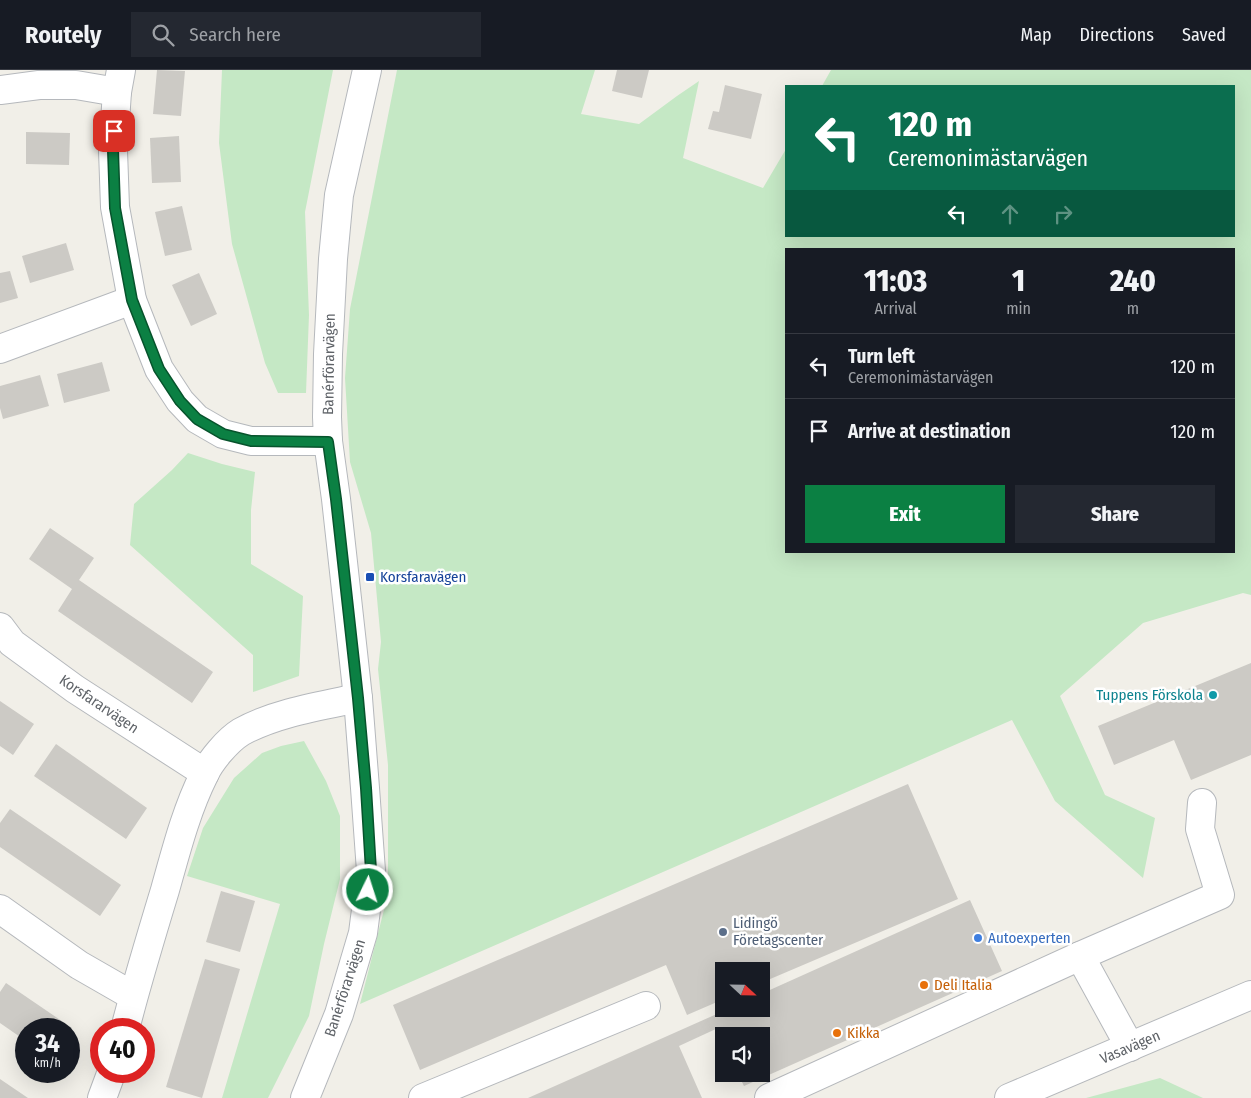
<!DOCTYPE html>
<meta charset="utf-8">
<style>
body{margin:0;font-family:"Fira Sans Condensed",sans-serif;background:#242831;color:#f1f3f6;height:100vh;display:flex;flex-direction:column;font-size:19px;white-space:nowrap}
*{box-sizing:border-box;margin:0}
p{font-size:16px;color:#9ea1a6}
.icon{flex:none;width:28px;height:28px;fill:none;stroke:currentColor;stroke-width:2;stroke-linecap:round;stroke-linejoin:round}
.map{position:relative;flex:1;overflow:hidden}
.drawer{position:absolute;left:785px;top:178px;width:450px;height:305px;display:flex;flex-direction:column;background:#171b24;border-radius:0px;box-shadow:0 5px 20px #0002}
.drawer>*{flex:none}
.hud{position:absolute;left:785px;top:15px;width:450px;height:152px;border-radius:0px;box-shadow:0 5px 20px #0002;background:#0b6e4f;color:#fff;overflow:hidden}
.needle{width:32px;rotate:112deg}
.fabs{position:absolute;left:715px;top:892px;display:grid;gap:10px}
.fabs a{display:grid;place-items:center;width:55px;height:55px;border-radius:0px;background:#171b24;box-shadow:0 5px 20px #0002;font-size:25px}
.speed{position:absolute;left:15px;top:948px;display:flex;gap:10px;font-size:25px;font-weight:700;text-align:center}
.speed>*{display:grid;place-content:center;width:65px;height:65px;border-radius:50%;background:#171b24;box-shadow:0 5px 20px #0002;line-height:1}
.speed small{font-size:12px;font-weight:400}
.speed .limit{border:8px solid #d22;background:#fff;color:#111}
.pin{position:absolute;display:grid;place-items:center;width:42px;height:42px;color:#fff;margin:-21px;border-radius:10px;box-shadow:0 2px 8px #0006}
.me{position:absolute;width:55px;margin:-28px;rotate:4deg;stroke-linejoin:round;filter:drop-shadow(0 0 4px #0008)}
.turn{display:flex;align-items:center;gap:18px;height:105px;padding:0 20px;font-size:22px}
.turn .icon{width:65px;height:65px;stroke-width:2.5}
.turn b{display:block;font-size:35px;line-height:42px}
.lanes{display:flex;align-items:center;height:48px;padding:0 20px;background:#0003;justify-content:center;gap:25px;direction:ltr}
.lanes .off{opacity:.35}
.eta{display:flex;justify-content:space-evenly;align-items:center;height:85px;text-align:center}
.eta b{font-size:30px;font-weight:800;line-height:35px}
.primary-button{display:flex;gap:10px;margin-top:auto;padding:10px 20px}
.primary-button a{flex:1;height:58px;border-radius:0px;background:#0b8043;color:#fff;font-size:20px;font-weight:800;line-height:58px;text-align:center}
.primary-button a+a{background:#242831;color:#f1f3f6}
ul{padding:0;list-style:none}
li{display:flex;align-items:center;gap:15px;height:65px;padding:0 20px;border-top:1px solid #363941}
li div{flex:1}
li b{display:block;font-size:19px}
li em{font-style:normal}
header{display:flex;align-items:center;gap:30px;box-sizing:border-box;height:70px;padding:0 25px;background:#171b24;border-bottom:1px solid #363941}
header strong{font-size:24px}
nav{display:flex;gap:28px;margin-inline-start:auto;font-size:18px}
.search{width:350px;height:45px;background:#242831;display:flex;align-items:center;gap:12px;box-sizing:border-box;padding:0 18px;border-radius:0px;color:#9ea1a6;font-size:19px}
.map>svg:first-child{display:block}
</style>
<header>
<strong>Routely</strong>
<div class="search"><svg class="icon" aria-label="search" viewBox="0 0 24 24"><circle cx="10" cy="10" r="6"/><path d="M15 15l6 6"/></svg>Search here</div>
<nav><a>Map</a><a>Directions</a><a>Saved</a></nav>
</header>
<div class="map">
<svg width="1251" height="1028" viewBox="0 0 1251 1028">
<rect width="100%" height="100%" fill="#f1efe8"/>
<g fill="#c5e8c5" fill-rule="evenodd">
<polygon points="222,0 333,0 305,142 309,245 306,323 278,323 265,293 232,174 219,73"/>
<path d="M 397,0 L 595,0 L 581,44 L 639,54 L 677,26 L 699,11 L 683,88 L 763,118 L 786,79 L 786,166 L 1234,166 L 1234,16 L 822,16 L 831,0 L 1251,0 L 1251,525 L 1243,523 L 1143,553 L 1060,626 L 1105,725 L 1155,748 L 1143,808 L 1055,731 L 1012,650 L 360,934 L 388,824 L 388,695 L 378,599 L 381,572 L 371,463 L 350,392 L 345,308 L 350,239 ZM 786,179 L 1234,179 L 1234,481 L 786,481 Z"/>
<polygon points="188,383 222,394 255,402 251,440 251,494 303,526 299,606 253,622 253,585 130,475 134,434 172,400"/>
<polygon points="304,671 326,711 340,746 340,809 324,874 309,946 268,1028 222,1028 280,834 187,806 203,758 234,708 262,683 281,676"/>
<polygon points="1160,1008 1203,1028 1086,1028"/>
</g>
<g fill="#cccac5">
<polygon points="157,0 185,1 181,46 153,44"/>
<polygon points="617,0 649,0 642,28 612,21"/>
<polygon points="725,15 762,24 751,69 708,59 713,41 719,42"/>
<polygon points="26,62 70,63 69,95 26,94"/>
<polygon points="179,66 181,112 152,113 150,68"/>
<polygon points="182,136 192,180 165,186 155,142"/>
<polygon points="66,173 74,200 30,213 22,186"/>
<polygon points="10,201 18,228 0,233 0,203"/>
<polygon points="199,203 217,244 191,256 172,215"/>
<polygon points="102,292 110,321 64,333 57,304"/>
<polygon points="40,305 49,336 3,349 0,338 0,316"/>
<polygon points="50,458 94,488 79,510 213,602 192,633 58,541 72,519 29,489"/>
<polygon points="1251,593 1251,685 1191,710 1174,670 1114,695 1098,656"/>
<polygon points="0,631 34,654 13,685 0,676"/>
<polygon points="56,674 147,738 126,769 34,706"/>
<polygon points="908,714 958,829 761,913 761,901 724,901 724,929 687,945 666,895 420,1000 393,935"/>
<polygon points="10,739 121,815 100,846 0,777 0,753"/>
<polygon points="221,821 255,831 240,882 206,872"/>
<polygon points="970,830 1002,901 744,1016 738,1004 761,1004 761,966 724,966 724,971 718,958 679,976 702,1028 528,1028 728,939 761,939 761,924"/>
<polygon points="205,889 240,899 202,1028 166,1017"/>
<polygon points="6,913 72,958 69,962 69,959 26,959 26,971 0,953 0,922"/>
<polygon points="0,1009 28,1028 0,1028"/>
</g>
<g fill="none" stroke-linecap="round" stroke-linejoin="round">
<defs>
<g id="minor">
<polyline points="121,0 117,22 113,80 115,137 132,230 159,299 180,331 197,349 223,364 251,371 328,371"/>
<polyline points="0,20 39,15 76,15 117,22"/>
<polyline points="0,279 132,230"/>
<polyline points="0,557 12,573 75,619 205,703"/>
<polyline points="0,839 79,895 133,926"/>
<polyline points="1080,886 1130,977"/>
<path d="M 125,959 C 137,912 151,866 165,820 C 176,781 186,741 204,705 C 210,691 228,670 241,662 C 275,643 320,636 358,628"/>
<polyline points="102,1028 112,1001"/>
<polyline points="305,1028 339,944 363,863 371,801 365,718 358,628 336,429 328,371 327,347 328,284 333,189 339,125 367,0"/>
<polyline points="423,1028 646,936"/>
<polyline points="769,1028 1080,886 1220,825 1200,759 1202,733"/>
<polyline points="1009,1028 1251,925"/>
</g>
</defs>
<use href="#minor" stroke="#b5b8bc" stroke-width="30"/>
<use href="#minor" stroke="#fff" stroke-width="28"/>
</g>
<g fill="none" stroke-linecap="round" stroke-linejoin="round">
<defs>
<polyline id="route" points="114,61 113,80 115,138 132,230 159,299 180,331 197,349 223,364 251,371 328,372 336,429 358,628 366,718 371,801 368,820"/>
</defs>
<use href="#route" stroke="#07532c" stroke-width="12"/>
<use href="#route" stroke="#0b8043" stroke-width="9"/>
</g>
<rect fill="#1a4fb4" stroke="#fff" stroke-width="2" x="365" y="502" width="10" height="10" rx="2.5"/>
<circle fill="#0f9aa8" stroke="#fff" stroke-width="2" cx="1213" cy="625" r="5"/>
<circle fill="#5c6f8a" stroke="#fff" stroke-width="2" cx="723" cy="862" r="5"/>
<circle fill="#3f7fe0" stroke="#fff" stroke-width="2" cx="978" cy="868" r="5"/>
<g fill="#e8710a" stroke="#fff" stroke-width="2">
<circle cx="924" cy="915" r="5"/>
<circle cx="837" cy="963" r="5"/>
</g>
<g text-anchor="middle" dominant-baseline="central" stroke-width="5" stroke-linejoin="round" paint-order="stroke">
<g font-size="15" fill="#5f6368" stroke="#fff">
<text transform="translate(329 294) rotate(-89)">Banérförarvägen</text>
<text transform="translate(99 634) rotate(34)">Korsfararvägen</text>
<text transform="translate(345 918) rotate(-72)">Banérförarvägen</text>
<text transform="translate(1130 977) rotate(-23)">Vasavägen</text>
</g>
<g font-size="15" fill="#164399" stroke="#fff" text-anchor="start">
<text x="380" y="507">Korsfaravägen</text>
</g>
<g font-size="15" fill="#0d838f" stroke="#fff" text-anchor="end">
<text x="1203" y="625">Tuppens Förskola</text>
</g>
<g font-size="15" fill="#4e5e75" stroke="#fff" text-anchor="start">
<text x="733" y="853">Lidingö<tspan x="733" dy="17">Företagscenter</tspan></text>
</g>
<g font-size="15" fill="#366cbe" stroke="#fff" text-anchor="start">
<text x="988" y="868">Autoexperten</text>
</g>
<g font-size="15" fill="#c56008" stroke="#fff" text-anchor="start">
<text x="934" y="915">Deli Italia</text>
<text x="847" y="963">Kikka</text>
</g>
</g>
</svg>
<div class="fabs">
<a><svg class="needle" viewBox="-14 -14 28 28"><path d="M0-13l5 13h-10z" fill="#e53935"/><path d="M0 13l5-13h-10z" fill="#9ea1a6"/></svg></a>
<a><svg class="icon" aria-label="sound" viewBox="0 0 24 24"><path d="M4 9h4l5-4v14l-5-4H4zM17 9q2 3 0 6"/></svg></a>
</div>
<div class="speed"><div>34<small>km/h</small></div><div class="limit">40</div></div>
<div class="pin" style="left:114px;top:61px;background:#d93025"><svg class="icon" aria-label="arrive" viewBox="0 0 24 24"><path d="M6 21V4h12l-3 4 3 4H6"/></svg></div>
<svg class="me" style="left:368px;top:820px" viewBox="-20 -20 40 40"><circle r="17" fill="#0b8043" stroke="#fff" stroke-width="3"/><path d="M0-11L8 9 0 5-8 9z" fill="#fff"/></svg>
<div class="hud">
<div class="turn"><svg class="icon" aria-label="left" viewBox="0 0 24 24"><path d="M17 20v-9H6M10 6l-5 5 5 5"/></svg><div><b>120 m</b>Ceremonimästarvägen</div></div>
<div class="lanes"><svg class="icon" aria-label="left" viewBox="0 0 24 24"><path d="M17 20v-9H6M10 6l-5 5 5 5"/></svg><svg class="icon off" aria-label="ahead" viewBox="0 0 24 24"><path d="M12 20V5M6 11l6-6 6 6"/></svg><svg class="icon off" aria-label="right" viewBox="0 0 24 24"><path d="M7 20v-9h11M14 6l5 5-5 5"/></svg></div>
</div>
<section class="drawer">
<div class="eta">
<div><b>11:03</b><p>Arrival</p></div>
<div><b>1</b><p>min</p></div>
<div><b>240</b><p>m</p></div>
</div>
<ul>
<li><svg class="icon" aria-label="left" viewBox="0 0 24 24"><path d="M17 20v-9H6M10 6l-5 5 5 5"/></svg><div><b>Turn left</b><p>Ceremonimästarvägen</p></div><em>120 m</em></li>
<li><svg class="icon" aria-label="arrive" viewBox="0 0 24 24"><path d="M6 21V4h12l-3 4 3 4H6"/></svg><div><b>Arrive at destination</b></div><em>120 m</em></li>
</ul>
<div class="primary-button"><a>Exit</a><a>Share</a></div>
</section>
</div>
